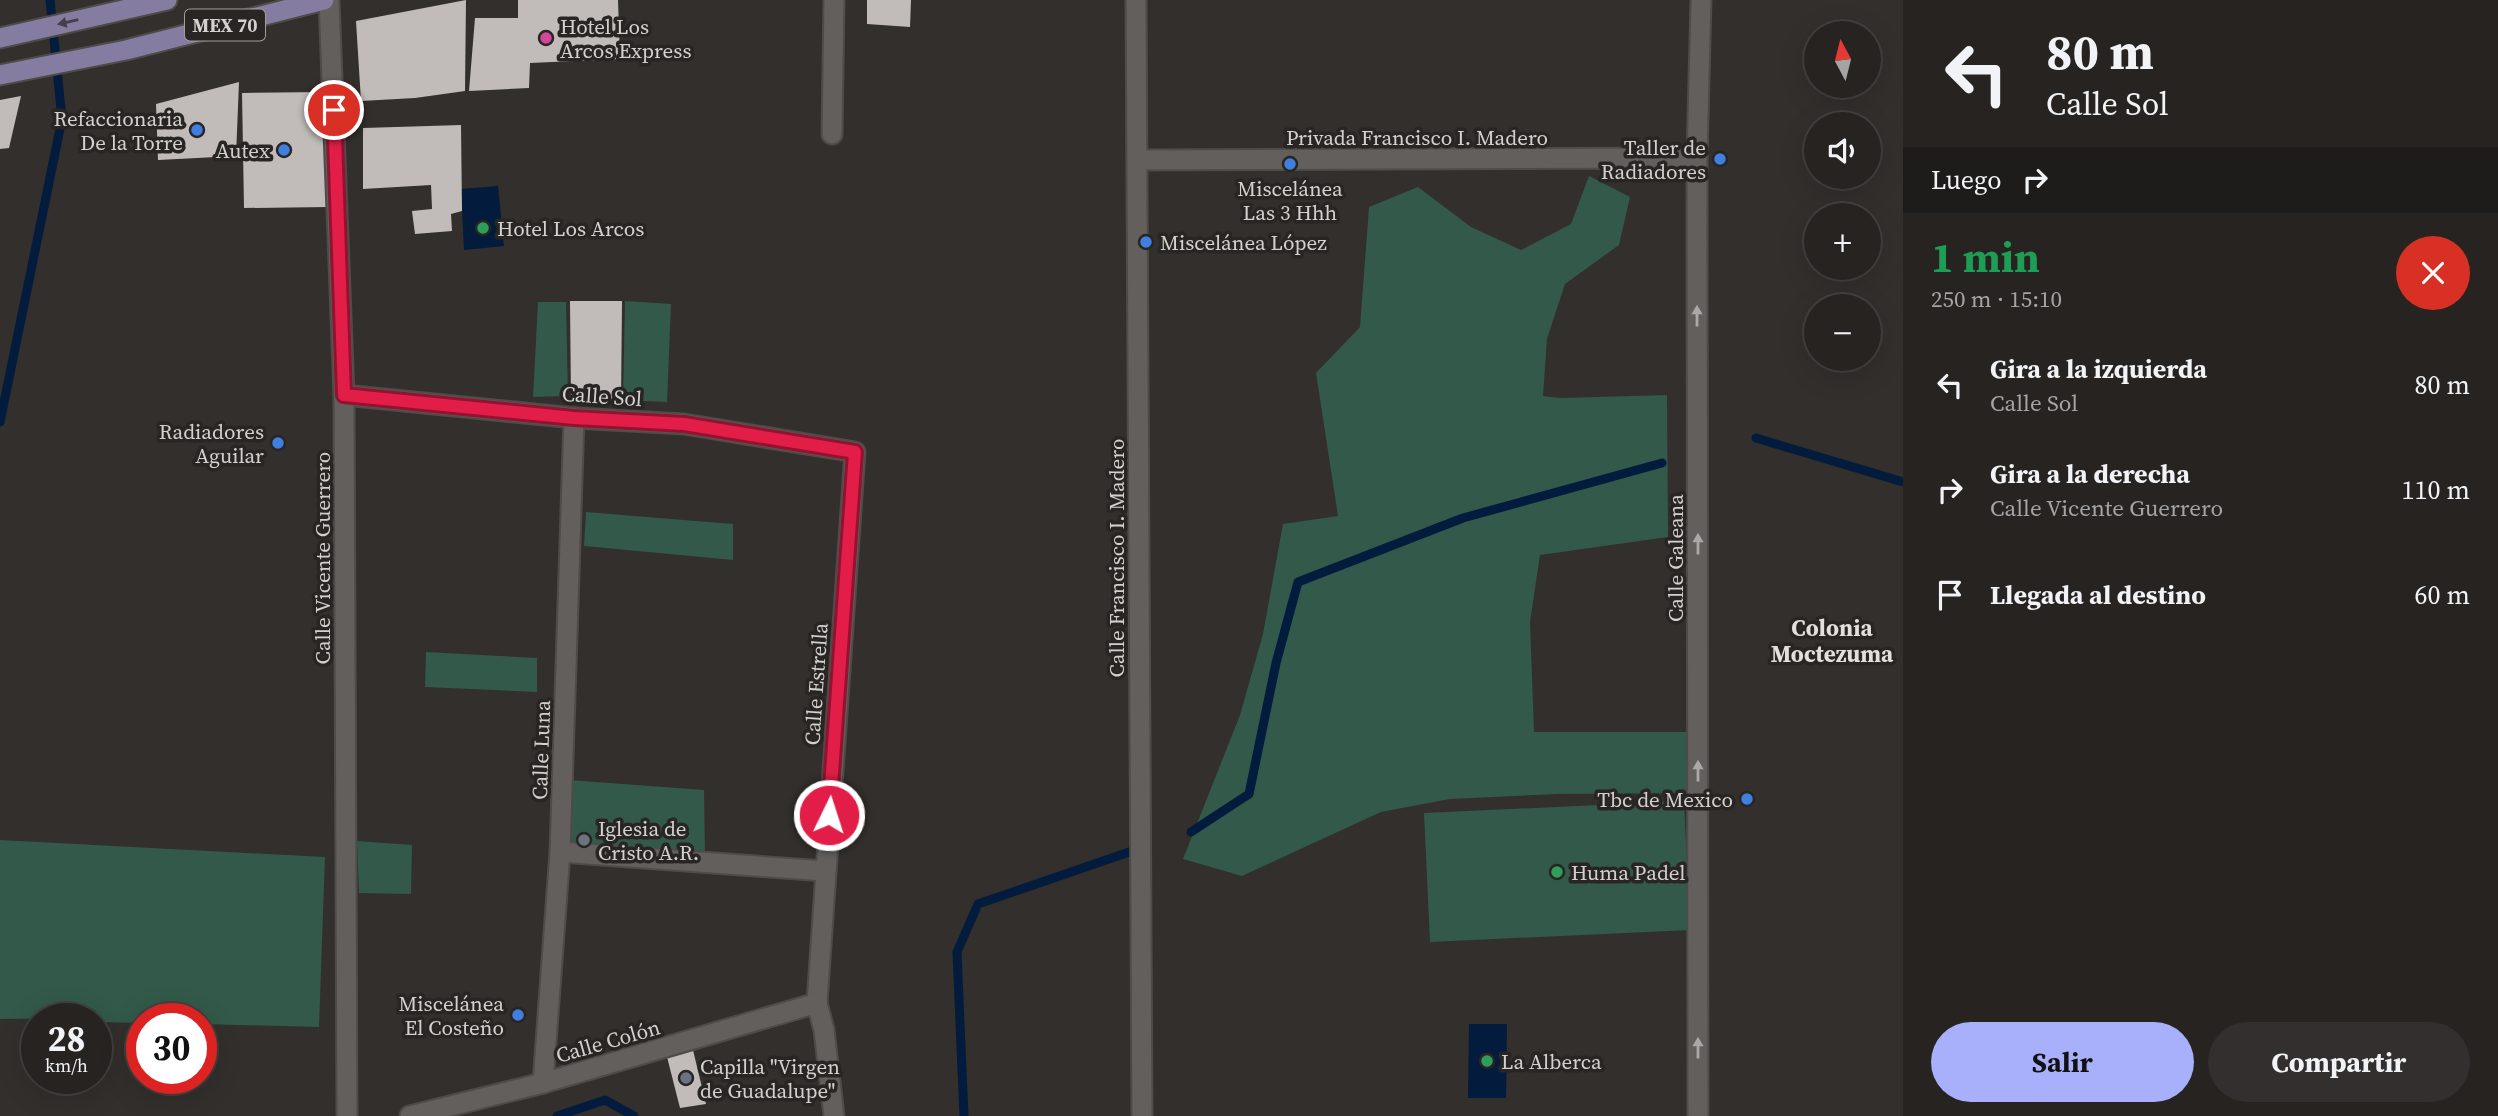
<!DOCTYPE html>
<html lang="es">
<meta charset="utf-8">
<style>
body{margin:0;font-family:"Source Serif 4",serif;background:#322f2e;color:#f1f3f6;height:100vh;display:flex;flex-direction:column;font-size:26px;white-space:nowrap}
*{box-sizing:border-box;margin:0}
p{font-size:23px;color:#a4a4a5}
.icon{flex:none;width:38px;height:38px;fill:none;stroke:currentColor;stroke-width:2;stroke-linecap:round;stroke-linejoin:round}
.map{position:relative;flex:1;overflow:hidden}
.drawer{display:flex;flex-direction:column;background:#262321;width:595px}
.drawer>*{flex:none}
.guide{background:#262321;color:#f1f3f6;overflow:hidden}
.needle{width:46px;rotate:353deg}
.fabs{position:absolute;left:1804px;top:21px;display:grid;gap:14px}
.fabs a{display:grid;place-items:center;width:77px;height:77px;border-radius:50%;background:#262321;box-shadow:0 7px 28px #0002,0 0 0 2px #42403f;font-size:35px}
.speed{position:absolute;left:21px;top:1003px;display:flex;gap:14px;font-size:35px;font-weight:700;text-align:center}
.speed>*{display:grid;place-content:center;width:91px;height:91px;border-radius:50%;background:#262321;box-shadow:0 7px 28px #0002,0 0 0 2px #42403f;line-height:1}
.speed small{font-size:18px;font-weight:400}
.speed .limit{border:10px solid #d22;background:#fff;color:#111}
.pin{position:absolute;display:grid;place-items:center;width:60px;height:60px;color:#fff;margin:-30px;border:4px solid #fff;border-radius:50%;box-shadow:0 2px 7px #0007}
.me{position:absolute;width:77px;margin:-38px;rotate:4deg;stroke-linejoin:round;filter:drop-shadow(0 0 5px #0008)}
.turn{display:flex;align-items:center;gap:24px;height:147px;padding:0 28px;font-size:32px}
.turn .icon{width:91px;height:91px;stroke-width:2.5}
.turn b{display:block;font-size:49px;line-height:60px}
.then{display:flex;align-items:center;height:66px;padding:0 28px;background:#0003;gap:14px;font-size:26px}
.round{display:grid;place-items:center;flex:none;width:74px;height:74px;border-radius:37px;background:#322f2e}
.head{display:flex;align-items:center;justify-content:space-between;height:119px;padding:0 28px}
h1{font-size:42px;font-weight:700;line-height:52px;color:#1e9e55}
.button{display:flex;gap:14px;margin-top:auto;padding:14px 28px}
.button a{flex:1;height:80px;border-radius:42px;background:#a8b0fc;color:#111;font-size:28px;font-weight:700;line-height:80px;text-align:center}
.button a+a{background:#322f2e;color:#f1f3f6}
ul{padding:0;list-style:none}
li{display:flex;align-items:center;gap:21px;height:105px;padding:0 28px}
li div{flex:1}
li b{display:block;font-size:26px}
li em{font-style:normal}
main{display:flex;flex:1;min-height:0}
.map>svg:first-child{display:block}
</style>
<main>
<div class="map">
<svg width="1903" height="1116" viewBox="0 0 1903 1116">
<rect width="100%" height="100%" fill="#322f2c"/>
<g fill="#325949">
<polygon points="1589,176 1630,197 1619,245 1565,284 1547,339 1543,396 1560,398 1667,395 1668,537 1540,555 1530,622 1534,732 1686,732 1688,793 1557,794 1450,799 1381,812 1242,876 1183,859 1240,715 1263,634 1283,524 1338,516 1316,373 1360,327 1369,207 1418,187 1471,227 1521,250 1571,224"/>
<polygon points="625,301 671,304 667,402 623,400"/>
<polygon points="538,302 566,302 568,396 533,397"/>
<polygon points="586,512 733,524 733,560 584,546"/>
<polygon points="426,652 537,658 537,692 425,687"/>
<polygon points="569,780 704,790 705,856 567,847"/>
<polygon points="1684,801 1690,930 1430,942 1424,813"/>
<polygon points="0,840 325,857 319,1027 201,1024 201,1018 142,1018 142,1023 96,1022 96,1018 0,1019"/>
<polygon points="357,841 412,845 411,894 359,893"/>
</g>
<g fill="#031c3d">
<polygon points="498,186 504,246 464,250 461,189"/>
<polygon points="1469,1024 1507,1024 1506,1098 1468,1098"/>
</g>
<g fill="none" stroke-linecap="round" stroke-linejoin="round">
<g stroke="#031c3d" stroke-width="9">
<polyline points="0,422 62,119 50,0"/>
<polyline points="1756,438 1903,482"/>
<polyline points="1191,832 1249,794 1276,663 1298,582 1463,518 1662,463"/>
<polyline points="557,1116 605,1100 634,1116"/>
<polyline points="964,1116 957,952 978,904 1135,850"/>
</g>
</g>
<g fill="#c1bcba">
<polygon points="466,0 465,91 415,98 361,101 356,21"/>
<polygon points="518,0 618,0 620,59 530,63 529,88 469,91 475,18 518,18"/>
<polygon points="867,0 911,0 910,27 867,24"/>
<polygon points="239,82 236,156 158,160 156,104"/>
<polygon points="324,92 328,207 244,208 242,93"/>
<polygon points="21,96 9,148 0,149 0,100"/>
<polygon points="461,125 462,211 451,214 452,231 415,234 412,211 432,209 431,185 363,189 363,128"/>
<polygon points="570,301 622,301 621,401 571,401"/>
<polygon points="692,1046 706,1104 680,1108 666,1053"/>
</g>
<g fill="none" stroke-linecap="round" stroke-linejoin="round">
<defs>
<g id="minor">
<polyline points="329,0 344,395 347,1116"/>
<polyline points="1136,0 1142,1116"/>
<polyline points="832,134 834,0"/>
<polyline points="1138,160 1697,158"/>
<polyline points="344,395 574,418 684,424 855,452 817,1003 824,1030 834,1116"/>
<polyline points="560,852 825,871"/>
<polyline points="543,1083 560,852 574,418"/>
<polyline points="410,1116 543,1083 817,1003"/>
<polyline points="1698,1116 1697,158 1701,0"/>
</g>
<g id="primary">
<polyline points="0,38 167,0"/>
<polyline points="0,75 126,50 324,0"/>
</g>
</defs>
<use href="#minor" stroke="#4e4b49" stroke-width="23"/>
<use href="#primary" stroke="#4e4b49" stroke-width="23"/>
<use href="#minor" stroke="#625f5c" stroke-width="19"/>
<use href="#primary" stroke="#847ca1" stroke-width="19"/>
</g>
<defs><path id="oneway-solid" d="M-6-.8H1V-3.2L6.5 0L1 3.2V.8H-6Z" transform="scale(1.75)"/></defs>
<use fill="#443f49" href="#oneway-solid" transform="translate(68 22) rotate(167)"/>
<g fill="#aba9a7">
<use href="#oneway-solid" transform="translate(1697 316) rotate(-90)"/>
<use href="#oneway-solid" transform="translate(1698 544) rotate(-90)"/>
<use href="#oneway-solid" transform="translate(1698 771) rotate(-90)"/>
<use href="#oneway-solid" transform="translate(1698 1048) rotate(-90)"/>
</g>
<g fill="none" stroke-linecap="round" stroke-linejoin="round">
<defs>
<polyline id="route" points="334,110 344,395 574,418 684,424 855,452 829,815"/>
</defs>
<use href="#route" stroke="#92132f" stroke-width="18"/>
<use href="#route" stroke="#e11d48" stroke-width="12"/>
</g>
<circle fill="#d1479c" stroke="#282523" stroke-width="2.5" cx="546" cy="38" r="7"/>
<g fill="#3f7fe0" stroke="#282523" stroke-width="2.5">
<circle cx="197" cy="130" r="7"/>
<circle cx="284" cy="150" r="7"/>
<circle cx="1720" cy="159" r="7"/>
<circle cx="1290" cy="164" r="7"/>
<circle cx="1146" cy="242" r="7"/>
<circle cx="278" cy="443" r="7"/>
<circle cx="1747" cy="799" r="7"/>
<circle cx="518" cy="1015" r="7"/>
</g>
<g fill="#2e9e5b" stroke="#282523" stroke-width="2.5">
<circle cx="483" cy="228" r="7"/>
<circle cx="1557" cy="872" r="7"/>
<circle cx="1487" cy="1061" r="7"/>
</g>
<g fill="#6b7280" stroke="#282523" stroke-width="2.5">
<circle cx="584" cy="840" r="7"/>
<circle cx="686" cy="1078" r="7"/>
</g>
<g text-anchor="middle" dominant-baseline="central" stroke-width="7" stroke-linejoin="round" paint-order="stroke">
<rect fill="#282523" stroke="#a09d9b" stroke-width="2" x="185" y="9.5" width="80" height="31" rx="5"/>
<g font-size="19" font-weight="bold" fill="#d3d1cf">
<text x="225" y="25">MEX 70</text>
</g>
<g font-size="21" fill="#d3d1cf" stroke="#282523" text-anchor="start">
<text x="560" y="26">Hotel Los<tspan x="560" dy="24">Arcos Express</tspan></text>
<text x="183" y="118" text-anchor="end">Refaccionaria<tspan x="183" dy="24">De la Torre</tspan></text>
<text x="1706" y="147" text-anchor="end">Taller de<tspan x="1706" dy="24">Radiadores</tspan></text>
<text x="270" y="150" text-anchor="end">Autex</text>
<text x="1290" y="188" text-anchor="middle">Miscelánea<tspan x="1290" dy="24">Las 3 Hhh</tspan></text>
<text x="497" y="228">Hotel Los Arcos</text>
<text x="1160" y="242">Miscelánea López</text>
<text x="264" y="431" text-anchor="end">Radiadores<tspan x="264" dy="24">Aguilar</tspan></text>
<text x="1733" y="799" text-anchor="end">Tbc de Mexico</text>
<text x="598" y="828">Iglesia de<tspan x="598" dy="24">Cristo A.R.</tspan></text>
<text x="1571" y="872">Huma Padel</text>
<text x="504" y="1003" text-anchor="end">Miscelánea<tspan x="504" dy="24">El Costeño</tspan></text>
<text x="1501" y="1061">La Alberca</text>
<text x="700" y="1066">Capilla "Virgen<tspan x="700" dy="24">de Guadalupe"</tspan></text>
</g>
<g font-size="21" fill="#d3d1cf" stroke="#282523">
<text x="1417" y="137">Privada Francisco I. Madero</text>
<text transform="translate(602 396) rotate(4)">Calle Sol</text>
<text transform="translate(322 558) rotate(-90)">Calle Vicente Guerrero</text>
<text transform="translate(1116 558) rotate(-90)">Calle Francisco I. Madero</text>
<text transform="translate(1675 558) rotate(-90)">Calle Galeana</text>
<text transform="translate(816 684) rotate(-86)">Calle Estrella</text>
<text transform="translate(541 750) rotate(-88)">Calle Luna</text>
<text transform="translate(608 1041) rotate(-16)">Calle Colón</text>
</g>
<g font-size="23" font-weight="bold" fill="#e3dfdb" stroke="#282523">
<text x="1832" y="628">Colonia<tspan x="1832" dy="26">Moctezuma</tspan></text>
</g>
</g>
</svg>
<div class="fabs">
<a><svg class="needle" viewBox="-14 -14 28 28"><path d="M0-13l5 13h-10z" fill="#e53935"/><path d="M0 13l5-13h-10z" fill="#a4a4a5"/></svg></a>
<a><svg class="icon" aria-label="sound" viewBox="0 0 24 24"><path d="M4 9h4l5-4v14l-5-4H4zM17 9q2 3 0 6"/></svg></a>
<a>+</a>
<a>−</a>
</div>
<div class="speed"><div>28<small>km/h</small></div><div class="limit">30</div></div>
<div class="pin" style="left:334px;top:110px;background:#d93025"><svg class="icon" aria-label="arrive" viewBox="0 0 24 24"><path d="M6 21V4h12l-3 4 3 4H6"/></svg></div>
<svg class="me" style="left:829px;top:815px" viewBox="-20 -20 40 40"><circle r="17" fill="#e11d48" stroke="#fff" stroke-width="3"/><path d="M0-11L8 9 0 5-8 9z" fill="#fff"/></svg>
</div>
<section class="drawer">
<div class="guide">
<div class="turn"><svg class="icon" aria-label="left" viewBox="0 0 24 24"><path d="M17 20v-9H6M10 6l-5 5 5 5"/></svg><div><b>80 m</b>Calle Sol</div></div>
<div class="then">Luego<svg class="icon" aria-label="right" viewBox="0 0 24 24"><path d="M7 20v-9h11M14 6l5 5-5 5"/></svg></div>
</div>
<div class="head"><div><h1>1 min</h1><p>250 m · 15:10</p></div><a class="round" style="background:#d93025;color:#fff"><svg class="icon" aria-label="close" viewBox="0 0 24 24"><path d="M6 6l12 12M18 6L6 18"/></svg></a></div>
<ul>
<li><svg class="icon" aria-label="left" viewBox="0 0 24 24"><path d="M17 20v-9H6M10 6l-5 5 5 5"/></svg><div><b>Gira a la izquierda</b><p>Calle Sol</p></div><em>80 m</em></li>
<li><svg class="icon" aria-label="right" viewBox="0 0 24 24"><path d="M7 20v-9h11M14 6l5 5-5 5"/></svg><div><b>Gira a la derecha</b><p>Calle Vicente Guerrero</p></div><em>110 m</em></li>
<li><svg class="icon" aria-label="arrive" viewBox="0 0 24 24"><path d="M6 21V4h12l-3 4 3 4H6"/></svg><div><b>Llegada al destino</b></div><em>60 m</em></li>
</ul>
<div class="button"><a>Salir</a><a>Compartir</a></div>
</section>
</main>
